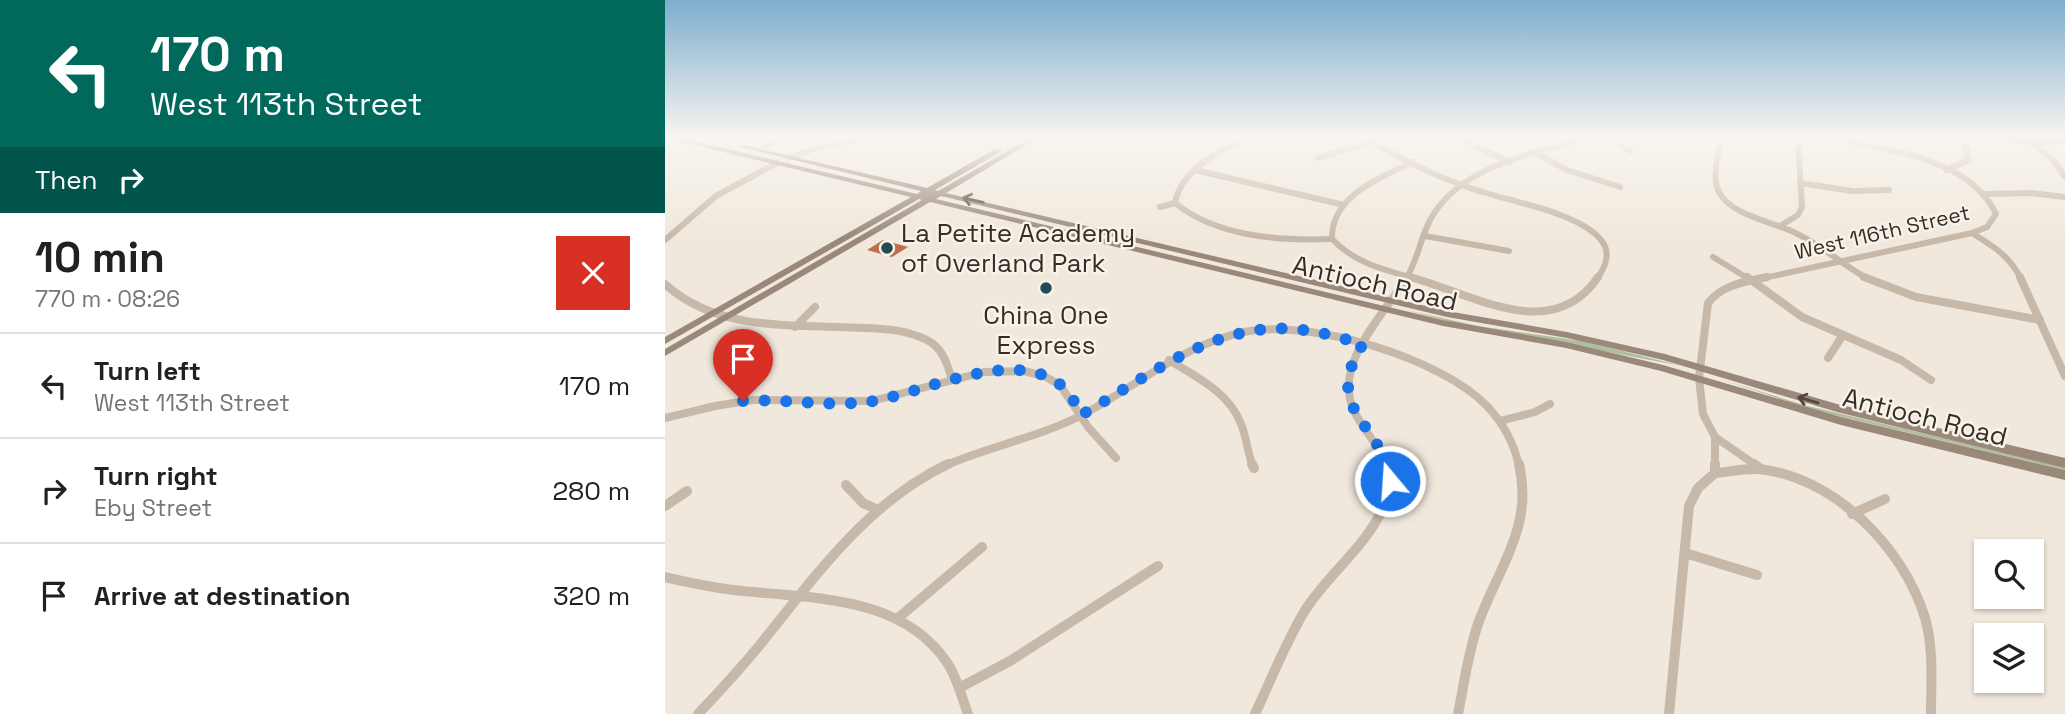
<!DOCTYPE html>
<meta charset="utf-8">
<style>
body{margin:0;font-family:"Space Grotesk",sans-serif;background:#f2f2f2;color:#202124;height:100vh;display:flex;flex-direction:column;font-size:26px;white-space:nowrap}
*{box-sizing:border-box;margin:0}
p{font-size:23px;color:#757577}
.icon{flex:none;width:38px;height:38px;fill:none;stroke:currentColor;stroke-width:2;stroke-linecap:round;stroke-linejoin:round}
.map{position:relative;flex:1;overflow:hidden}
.drawer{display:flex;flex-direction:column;background:#fff;width:665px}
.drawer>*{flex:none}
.guide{background:#00695c;color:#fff;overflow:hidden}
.buttons{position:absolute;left:1309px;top:539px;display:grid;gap:14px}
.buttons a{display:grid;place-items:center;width:70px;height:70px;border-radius:0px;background:#fff;box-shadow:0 2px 5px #0004;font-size:35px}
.pin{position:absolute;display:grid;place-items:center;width:60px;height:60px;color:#fff;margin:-72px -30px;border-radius:50% 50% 50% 0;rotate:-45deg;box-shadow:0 0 7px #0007}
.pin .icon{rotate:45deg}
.me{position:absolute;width:77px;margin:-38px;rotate:342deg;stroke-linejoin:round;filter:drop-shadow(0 0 5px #0008)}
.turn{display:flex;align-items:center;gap:24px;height:147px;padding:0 35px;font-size:32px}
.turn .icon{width:91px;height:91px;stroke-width:2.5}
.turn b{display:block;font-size:49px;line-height:60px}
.then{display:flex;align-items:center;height:66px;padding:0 35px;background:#0003;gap:14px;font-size:26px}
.round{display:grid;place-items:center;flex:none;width:74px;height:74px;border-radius:0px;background:#f2f2f2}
.overview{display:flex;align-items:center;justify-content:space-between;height:119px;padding:0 35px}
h1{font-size:42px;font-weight:800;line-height:52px}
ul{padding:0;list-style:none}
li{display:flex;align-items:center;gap:21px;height:105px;padding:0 35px;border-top:2px solid #e0e0e0}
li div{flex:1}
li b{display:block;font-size:26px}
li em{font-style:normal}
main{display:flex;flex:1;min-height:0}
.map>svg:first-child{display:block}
</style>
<main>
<section class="drawer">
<div class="guide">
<div class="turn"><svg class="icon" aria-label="left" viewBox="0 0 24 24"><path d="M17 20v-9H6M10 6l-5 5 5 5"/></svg><div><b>170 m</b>West 113th Street</div></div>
<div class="then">Then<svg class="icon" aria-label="right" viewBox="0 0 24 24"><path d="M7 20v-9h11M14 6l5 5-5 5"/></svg></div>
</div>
<div class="overview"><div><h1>10 min</h1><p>770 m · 08:26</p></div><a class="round" style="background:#d93025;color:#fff"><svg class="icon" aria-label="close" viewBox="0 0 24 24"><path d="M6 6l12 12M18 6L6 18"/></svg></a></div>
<ul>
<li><svg class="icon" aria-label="left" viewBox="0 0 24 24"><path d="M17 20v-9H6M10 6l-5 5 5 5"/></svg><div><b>Turn left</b><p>West 113th Street</p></div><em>170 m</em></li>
<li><svg class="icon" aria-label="right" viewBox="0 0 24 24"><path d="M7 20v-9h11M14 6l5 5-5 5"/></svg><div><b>Turn right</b><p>Eby Street</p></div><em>280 m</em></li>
<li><svg class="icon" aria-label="arrive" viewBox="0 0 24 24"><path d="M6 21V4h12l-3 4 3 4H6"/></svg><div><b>Arrive at destination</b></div><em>320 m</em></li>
</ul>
</section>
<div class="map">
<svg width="1400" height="714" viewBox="0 0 1400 714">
<rect width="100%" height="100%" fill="#f0e8dc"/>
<g fill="#b1be9d">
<polygon points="741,310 813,326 917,341 1017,366 794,324"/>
<polygon points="1058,380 1139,405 1400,467 1400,470 1148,410"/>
</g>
<polygon fill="#bc704e" points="218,240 243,247 227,257 202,250"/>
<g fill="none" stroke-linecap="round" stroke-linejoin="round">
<g stroke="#c7b9a9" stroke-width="6">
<path d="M 702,138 C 735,160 771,176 808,189 C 842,201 914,212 936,240 C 947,253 940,267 932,279"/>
<polyline points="794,138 844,162"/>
<polyline points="943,138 965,151"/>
<path d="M 1056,138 C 1054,153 1046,177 1054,192 C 1065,214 1103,221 1124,230 C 1153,242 1176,264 1203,279"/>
<polyline points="1368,143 1390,162 1400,177"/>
<polyline points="100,145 123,138"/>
<polyline points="871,153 902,170 955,187"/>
<polyline points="123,158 158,146 209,138"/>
<polyline points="653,158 707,142"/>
<polyline points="530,170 679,205"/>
<polyline points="1281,170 1304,160 1298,138"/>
<polyline points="1135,183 1188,191 1224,190"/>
<polyline points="1320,194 1366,193 1400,197"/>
<path d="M 510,203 C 552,237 615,241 667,239"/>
<path d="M 510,203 C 516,170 555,149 584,138"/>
<polyline points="495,207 510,203"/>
<polyline points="1115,226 1133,215 1137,207 1133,138"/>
<path d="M 1307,233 C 1328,246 1345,256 1356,279"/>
<polyline points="760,236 844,251"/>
<path d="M 667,239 C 691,264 720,270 752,279"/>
<path d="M 667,239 C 666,196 714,178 748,162"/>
<polyline points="0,240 51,196 112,163"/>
<polyline points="1048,257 1084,279"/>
<path d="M 741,279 C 754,258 756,233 768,215 C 799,165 871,152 923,138"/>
<path d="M 1094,279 L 1307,233 L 1322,227 L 1331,214 C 1305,158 1222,150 1168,138"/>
</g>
<g stroke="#c7b9a9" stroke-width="8">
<path d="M 745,277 C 806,293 887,346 933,277"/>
<polyline points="1082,277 1137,317 1236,360 1266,380"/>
<polyline points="1199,277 1251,297 1375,320"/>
<polyline points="1355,277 1400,376"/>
<path d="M 0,284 C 53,333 133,324 200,328 C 222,329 247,330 267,343 C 279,352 283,366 287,380"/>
<polyline points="130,327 150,307"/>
<polyline points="1163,358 1178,335"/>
<path d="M 504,360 C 530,376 565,393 576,424 C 582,438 582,452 588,466"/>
<polyline points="0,418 50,406 88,400 207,401 319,372 359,371 379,376 395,385 423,427 451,458"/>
<polyline points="835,421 870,412 885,404"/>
<polyline points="1050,437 1092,466"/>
<path d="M 279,466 C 325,446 375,437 419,414 C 472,386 519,344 579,332 C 644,318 776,358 822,406 C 838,423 849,443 854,466"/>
<path d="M 722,466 C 715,446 698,430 689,411 C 667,364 719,315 742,277"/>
<path d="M 1050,466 L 1050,437 L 1038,414 L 1034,378 L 1043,303 C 1058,284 1080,282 1102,277"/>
</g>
<g stroke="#c7b9a9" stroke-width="10">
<polyline points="587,464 589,468"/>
<polyline points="1089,464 1096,469"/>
<path d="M 1050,473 C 1064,472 1078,468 1093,469 C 1169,476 1239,548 1260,618 C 1269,649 1266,682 1266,714"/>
<polyline points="181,485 198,503 213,510"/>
<polyline points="0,506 22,491"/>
<polyline points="1187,514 1220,499"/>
<polyline points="1020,553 1092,575"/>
<path d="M 0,577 C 30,584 59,590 90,592 C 159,599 240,599 283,664 C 292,678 297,698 303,714"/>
<polyline points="232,619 317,547"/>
<polyline points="294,688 345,661 493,566"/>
<path d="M 33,714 C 54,692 75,669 94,646 C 150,577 201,503 283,464"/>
<path d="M 590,714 C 606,680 620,644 639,612 C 666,566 736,523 722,464"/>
<path d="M 793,714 C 799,684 803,653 813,624 C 833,568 869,527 854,464"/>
<polyline points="1004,714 1024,506 1033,488 1050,473 1050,464"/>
</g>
<g fill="#9a887b" fill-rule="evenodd">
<polygon points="5,138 16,138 252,194 256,191 75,147 79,145 262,188 330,149 337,151 270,190 273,191 365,138 373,138 281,193 782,311 902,332 1000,354 1172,404 1400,458 1400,468 1172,412 998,360 902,338 782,317 276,196 271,199 778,320 901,342 998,365 1176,417 1400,470 1400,480 1176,425 996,371 901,348 778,326 265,202 0,356 0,349 257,200 254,199 0,344 0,337 246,197 8,140"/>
<polygon points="1323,138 1368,141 1400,140 1400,144 1368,145 1326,140"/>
</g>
</g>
<defs><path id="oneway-shaft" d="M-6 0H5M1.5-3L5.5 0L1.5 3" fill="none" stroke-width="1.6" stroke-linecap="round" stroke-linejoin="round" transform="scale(1.75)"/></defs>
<g stroke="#534841">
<use href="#oneway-shaft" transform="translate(308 200) rotate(-167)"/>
<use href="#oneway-shaft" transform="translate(1143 400) rotate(-164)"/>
</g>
<linearGradient id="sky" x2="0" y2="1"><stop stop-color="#7daecf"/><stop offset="0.58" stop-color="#f8f5ef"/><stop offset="1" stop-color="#f8f5ef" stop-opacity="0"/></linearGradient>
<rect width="1400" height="238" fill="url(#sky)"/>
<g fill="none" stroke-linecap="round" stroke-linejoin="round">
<path stroke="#1a73e8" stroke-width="12" stroke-dasharray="0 21.6" d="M 78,401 C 119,398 160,407 202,402 C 256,395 352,343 399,388 C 407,395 411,406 416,415 C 485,376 546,323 630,329 C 653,331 676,338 698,344 C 655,411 718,422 725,481"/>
</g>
<g fill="#214c53" stroke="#f8f2e8" stroke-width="2.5">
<circle cx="222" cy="248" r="7"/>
<circle cx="381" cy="288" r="7"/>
</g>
<g text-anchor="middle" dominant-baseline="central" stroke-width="5" stroke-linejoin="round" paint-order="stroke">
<g font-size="21" fill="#352d28" stroke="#f8f2e8">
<text transform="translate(1217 232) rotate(-13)">West 116th Street</text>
</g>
<g font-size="26" fill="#352d28" stroke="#f8f2e8" text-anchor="start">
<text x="236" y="233">La Petite Academy<tspan x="236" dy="30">of Overland Park</tspan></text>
<text x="381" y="315" text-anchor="middle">China One<tspan x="381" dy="30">Express</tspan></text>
</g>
<g font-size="26" fill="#352d28" stroke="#f8f2e8">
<text transform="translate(710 283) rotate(13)">Antioch Road</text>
<text transform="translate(1260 417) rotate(14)">Antioch Road</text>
</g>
</g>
</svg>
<div class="buttons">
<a><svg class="icon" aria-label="search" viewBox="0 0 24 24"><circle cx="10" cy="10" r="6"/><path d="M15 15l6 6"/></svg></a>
<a><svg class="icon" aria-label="layers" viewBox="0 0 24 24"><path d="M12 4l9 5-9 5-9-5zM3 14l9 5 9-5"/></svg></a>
</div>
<div class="pin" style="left:78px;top:401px;background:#d93025"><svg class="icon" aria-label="arrive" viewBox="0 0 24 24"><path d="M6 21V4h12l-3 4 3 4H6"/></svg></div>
<svg class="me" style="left:725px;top:481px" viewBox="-20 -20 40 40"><circle r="17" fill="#1a73e8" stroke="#fff" stroke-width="3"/><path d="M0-11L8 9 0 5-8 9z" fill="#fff"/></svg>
</div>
</main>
